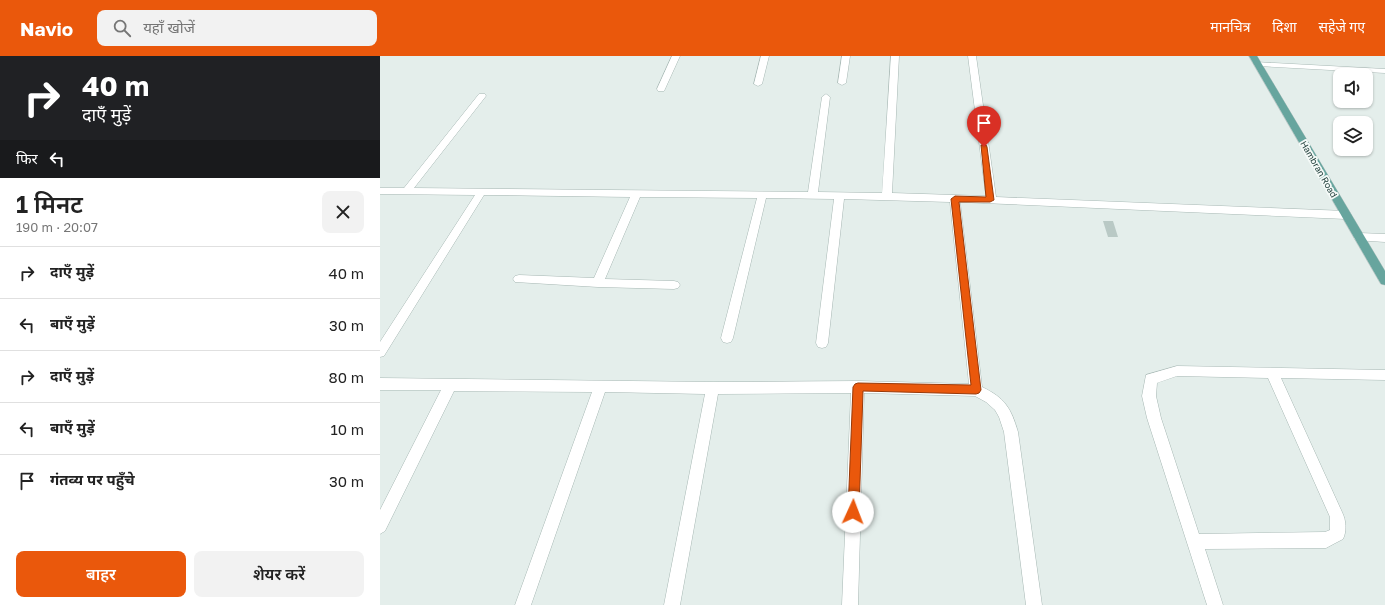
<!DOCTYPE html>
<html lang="hi">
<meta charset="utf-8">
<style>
body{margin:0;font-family:"Golos Text","Noto Sans Devanagari",sans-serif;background:#f2f2f2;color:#222;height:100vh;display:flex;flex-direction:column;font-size:15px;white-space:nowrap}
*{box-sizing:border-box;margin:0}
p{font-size:13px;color:#767676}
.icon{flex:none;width:22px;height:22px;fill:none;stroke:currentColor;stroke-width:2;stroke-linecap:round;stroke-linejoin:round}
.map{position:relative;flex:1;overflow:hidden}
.side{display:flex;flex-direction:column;background:#fff;width:380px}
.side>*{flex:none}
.banner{background:#202124;color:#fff;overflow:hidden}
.controls{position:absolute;left:953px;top:12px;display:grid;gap:8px}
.controls a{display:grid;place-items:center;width:40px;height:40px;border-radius:8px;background:#fff;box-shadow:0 1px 3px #0004;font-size:20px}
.pin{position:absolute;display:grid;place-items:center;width:34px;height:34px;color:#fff;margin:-41px -17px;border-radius:50% 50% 50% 0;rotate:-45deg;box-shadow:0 0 4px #0007}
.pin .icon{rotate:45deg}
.me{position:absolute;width:44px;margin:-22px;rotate:2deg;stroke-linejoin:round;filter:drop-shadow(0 0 3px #0008)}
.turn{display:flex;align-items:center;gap:14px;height:84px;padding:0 16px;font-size:18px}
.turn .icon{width:52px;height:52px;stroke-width:2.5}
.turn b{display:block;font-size:28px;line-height:34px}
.then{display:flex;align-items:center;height:38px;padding:0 16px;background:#0003;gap:8px;font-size:15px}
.round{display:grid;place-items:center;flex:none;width:42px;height:42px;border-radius:8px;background:#f2f2f2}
.overview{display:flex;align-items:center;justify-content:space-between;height:68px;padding:0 16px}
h1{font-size:24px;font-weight:600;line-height:30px}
.action{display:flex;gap:8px;margin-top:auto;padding:8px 16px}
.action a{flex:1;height:46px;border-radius:8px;background:#ea580c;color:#fff;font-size:16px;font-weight:600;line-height:46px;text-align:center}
.action a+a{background:#f2f2f2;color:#222}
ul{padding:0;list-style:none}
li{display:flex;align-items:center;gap:12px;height:52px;padding:0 16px;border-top:1px solid #e0e0e0}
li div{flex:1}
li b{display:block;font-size:15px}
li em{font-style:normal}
header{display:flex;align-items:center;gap:24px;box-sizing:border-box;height:56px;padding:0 20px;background:#ea580c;color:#fff}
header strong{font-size:19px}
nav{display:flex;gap:22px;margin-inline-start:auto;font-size:14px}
.search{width:280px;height:36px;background:#f2f2f2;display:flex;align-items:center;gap:10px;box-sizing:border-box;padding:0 14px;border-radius:8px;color:#767676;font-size:15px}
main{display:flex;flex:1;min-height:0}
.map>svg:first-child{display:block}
</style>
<header>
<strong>Navio</strong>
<div class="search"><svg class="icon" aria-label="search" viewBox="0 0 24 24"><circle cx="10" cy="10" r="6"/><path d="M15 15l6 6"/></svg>यहाँ खोजें</div>
<nav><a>मानचित्र</a><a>दिशा</a><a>सहेजे गए</a></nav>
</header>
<main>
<section class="side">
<div class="banner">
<div class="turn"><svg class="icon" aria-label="right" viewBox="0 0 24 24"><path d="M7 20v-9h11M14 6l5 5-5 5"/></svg><div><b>40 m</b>दाएँ मुड़ें</div></div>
<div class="then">फिर<svg class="icon" aria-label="left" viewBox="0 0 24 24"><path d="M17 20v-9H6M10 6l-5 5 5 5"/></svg></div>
</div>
<div class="overview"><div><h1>1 मिनट</h1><p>190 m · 20:07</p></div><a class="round"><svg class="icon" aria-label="close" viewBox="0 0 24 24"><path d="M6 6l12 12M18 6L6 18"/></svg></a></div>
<ul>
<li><svg class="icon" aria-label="right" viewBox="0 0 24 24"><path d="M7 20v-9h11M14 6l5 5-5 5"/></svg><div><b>दाएँ मुड़ें</b></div><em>40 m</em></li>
<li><svg class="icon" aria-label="left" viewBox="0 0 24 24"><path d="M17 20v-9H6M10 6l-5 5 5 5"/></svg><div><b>बाएँ मुड़ें</b></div><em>30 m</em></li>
<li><svg class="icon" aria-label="right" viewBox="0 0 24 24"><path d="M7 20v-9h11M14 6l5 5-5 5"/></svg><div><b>दाएँ मुड़ें</b></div><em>80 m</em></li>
<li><svg class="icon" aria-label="left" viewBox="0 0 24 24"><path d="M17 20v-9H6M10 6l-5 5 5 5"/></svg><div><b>बाएँ मुड़ें</b></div><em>10 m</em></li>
<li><svg class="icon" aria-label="arrive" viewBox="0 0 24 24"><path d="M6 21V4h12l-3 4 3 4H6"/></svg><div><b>गंतव्य पर पहुँचे</b></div><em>30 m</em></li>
</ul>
<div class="action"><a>बाहर</a><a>शेयर करें</a></div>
</section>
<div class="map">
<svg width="1005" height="549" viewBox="0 0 1005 549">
<rect width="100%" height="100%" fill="#e4eeeb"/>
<polygon fill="#b9c9c5" points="723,165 733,165 738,181 728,181"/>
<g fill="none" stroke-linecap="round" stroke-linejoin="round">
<defs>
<g id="minor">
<polygon points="292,0 300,0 285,33 284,35 278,35 277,33"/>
<polygon points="381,0 389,0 382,28 378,30 374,28"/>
<polygon points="462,0 470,0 466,27 462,29 458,27"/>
<path d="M 511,0 L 519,0 L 512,137 L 606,140 L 588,0 L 596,0 L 616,141 L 966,155 L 970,156 L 971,159 L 970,162 L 966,163 L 580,146 L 602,331 C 625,342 631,352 638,376 L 662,549 L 646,549 L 624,376 L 619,361 L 615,354 L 606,346 L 595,340 L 484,337 L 478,549 L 462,549 L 471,337 L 338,338 L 300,549 L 284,549 L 325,338 L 225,336 L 151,549 L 135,549 L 212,336 L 74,335 L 5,475 L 0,478 L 0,454 L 61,334 L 0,334 L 0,322 L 333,326 L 478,325 L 589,328 L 570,146 L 464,143 L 448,287 L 446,291 L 442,292 L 438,291 L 436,287 L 454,143 L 386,142 L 353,282 L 351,286 L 347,287 L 343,286 L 341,282 L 377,142 L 260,141 L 225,223 L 294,225 L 298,226 L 300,229 L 298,232 L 294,233 L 218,231 L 135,226 L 133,223 L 135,220 L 139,219 L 214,222 L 250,141 L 104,139 L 4,300 L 0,301 L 0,286 L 95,139 L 0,138 L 0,132 L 24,132 L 99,38 L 105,38 L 106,40 L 34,132 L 428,136 L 442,41 L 446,38 L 450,41 L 438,136 L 502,137 Z"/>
<polygon points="875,6 1005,13 1005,17 878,10 874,8"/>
<polygon points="979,177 1005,178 1005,186 975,184 974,181 975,178"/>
<path d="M 797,310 L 1005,314 L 1005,324 L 901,322 L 962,456 C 966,464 967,475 963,483 L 946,492 L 825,493 L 843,549 L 827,549 L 767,362 L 762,340 L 766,319 ZM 797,320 L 888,322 L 950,461 L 950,474 L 945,476 L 819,478 L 781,362 L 776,340 L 777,327 Z"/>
</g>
<polygon id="major" points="869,0 877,0 1005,215 1005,229 1001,228"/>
</defs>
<use href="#minor" stroke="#a6b7b3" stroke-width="1"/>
<use href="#major" stroke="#c1cac9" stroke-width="1"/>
<use href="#minor" fill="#fff" fill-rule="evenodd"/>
<use href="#major" fill="#67a59e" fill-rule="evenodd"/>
</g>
<polygon fill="#ea580c" stroke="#983908" points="601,89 606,89 607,91 614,144 610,146 579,146 601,334 599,337 596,338 483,335 479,456 477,460 473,461 469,460 468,456 473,331 475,328 478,327 591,329 571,143 575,140 606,141"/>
<g text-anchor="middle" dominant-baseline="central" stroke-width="3.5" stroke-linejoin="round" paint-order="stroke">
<g font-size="9" fill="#23413d" stroke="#f5faf8">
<text transform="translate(939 113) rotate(60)">Hambran Road</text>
</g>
</g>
</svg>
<div class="controls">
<a><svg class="icon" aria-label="sound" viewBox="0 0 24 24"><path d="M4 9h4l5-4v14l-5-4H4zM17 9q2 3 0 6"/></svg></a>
<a><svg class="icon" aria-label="layers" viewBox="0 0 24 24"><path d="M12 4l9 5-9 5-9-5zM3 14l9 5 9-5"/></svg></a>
</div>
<div class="pin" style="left:604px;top:91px;background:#d93025"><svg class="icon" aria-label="arrive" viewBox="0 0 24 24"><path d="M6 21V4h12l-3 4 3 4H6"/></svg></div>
<svg class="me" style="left:473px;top:456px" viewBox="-20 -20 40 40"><circle r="19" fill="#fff"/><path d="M0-13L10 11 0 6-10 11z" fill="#ea580c"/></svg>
</div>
</main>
